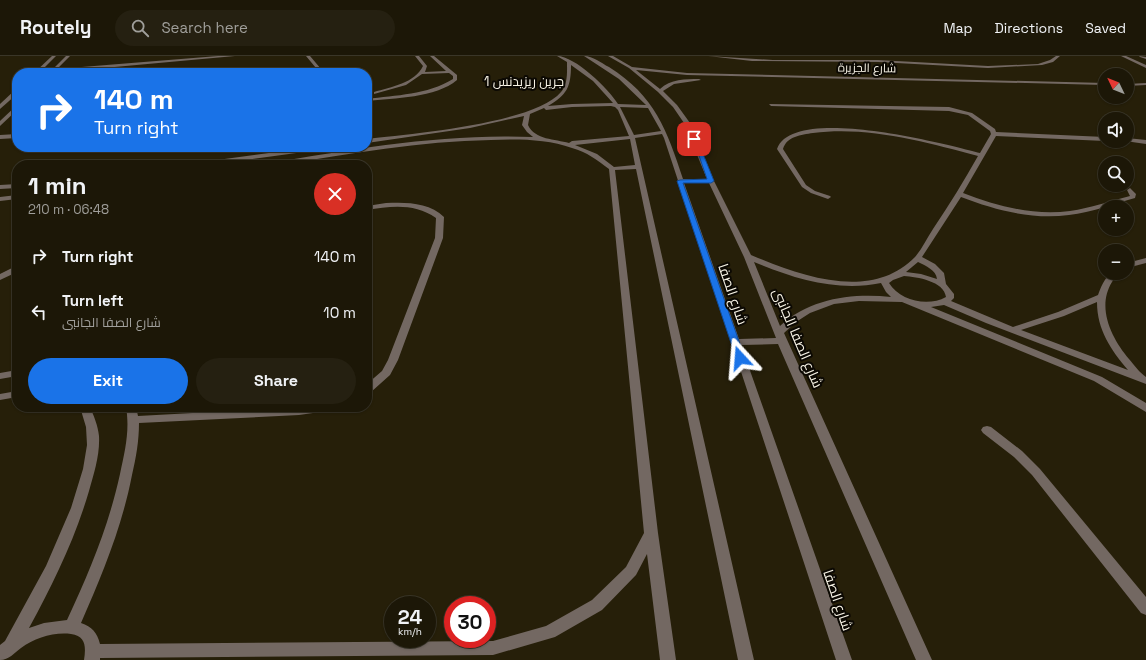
<!DOCTYPE html>
<meta charset="utf-8">
<style>
body{margin:0;font-family:"Space Grotesk",Cairo,sans-serif;background:#252011;color:#f1f3f6;height:100vh;display:flex;flex-direction:column;font-size:15px;white-space:nowrap}
*{box-sizing:border-box;margin:0}
p{font-size:13px;color:#a09f9b}
.icon{flex:none;width:22px;height:22px;fill:none;stroke:currentColor;stroke-width:2;stroke-linecap:round;stroke-linejoin:round}
.map{position:relative;flex:1;overflow:hidden}
.details{position:absolute;left:12px;top:104px;width:360px;height:252px;display:flex;flex-direction:column;background:#1c1707;border-radius:16px;box-shadow:0 1px 3px #0004,0 0 0 1px #3a3628}
.details>*{flex:none}
.banner{position:absolute;left:12px;top:12px;width:360px;height:84px;border-radius:16px;box-shadow:0 1px 3px #0004,0 0 0 1px #3a3628;background:#1a73e8;color:#fff;overflow:hidden}
.needle{width:26px;rotate:313deg}
.tools{position:absolute;left:1098px;top:12px;display:grid;gap:8px}
.tools a{display:grid;place-items:center;width:36px;height:36px;border-radius:50%;background:#1c1707;box-shadow:0 1px 3px #0004,0 0 0 1px #3a3628;font-size:20px}
.speed{position:absolute;left:384px;top:540px;display:flex;gap:8px;font-size:20px;font-weight:700;text-align:center}
.speed>*{display:grid;place-content:center;width:52px;height:52px;border-radius:50%;background:#1c1707;box-shadow:0 1px 3px #0004,0 0 0 1px #3a3628;line-height:1}
.speed small{font-size:10px;font-weight:400}
.speed .limit{border:6px solid #d22;background:#fff;color:#111}
.pin{position:absolute;display:grid;place-items:center;width:34px;height:34px;color:#fff;margin:-17px;border-radius:8px;box-shadow:0 2px 6px #0006}
.me{position:absolute;width:44px;margin:-22px;rotate:341deg;stroke-linejoin:round;filter:drop-shadow(0 0 3px #0008)}
.turn{display:flex;align-items:center;gap:14px;height:84px;padding:0 16px;font-size:18px}
.turn .icon{width:52px;height:52px;stroke-width:2.5}
.turn b{display:block;font-size:28px;line-height:34px}
.round{display:grid;place-items:center;flex:none;width:42px;height:42px;border-radius:21px;background:#252011}
.summary{display:flex;align-items:center;justify-content:space-between;height:68px;padding:0 16px}
h1{font-size:24px;font-weight:600;line-height:30px}
.button{display:flex;gap:8px;margin-top:auto;padding:8px 16px}
.button a{flex:1;height:46px;border-radius:24px;background:#1a73e8;color:#fff;font-size:16px;font-weight:600;line-height:46px;text-align:center}
.button a+a{background:#252011;color:#f1f3f6}
ul{padding:0;list-style:none}
li{display:flex;align-items:center;gap:12px;height:56px;padding:0 16px}
li div{flex:1}
li b{display:block;font-size:15px}
li em{font-style:normal}
header{display:flex;align-items:center;gap:24px;box-sizing:border-box;height:56px;padding:0 20px;background:#1c1707;border-bottom:1px solid #3a3628}
header strong{font-size:19px}
nav{display:flex;gap:22px;margin-inline-start:auto;font-size:14px}
.search{width:280px;height:36px;background:#252011;display:flex;align-items:center;gap:10px;box-sizing:border-box;padding:0 14px;border-radius:22px;color:#a09f9b;font-size:15px}
.map>svg:first-child{display:block}
</style>
<header>
<strong>Routely</strong>
<div class="search"><svg class="icon" aria-label="search" viewBox="0 0 24 24"><circle cx="10" cy="10" r="6"/><path d="M15 15l6 6"/></svg>Search here</div>
<nav><a>Map</a><a>Directions</a><a>Saved</a></nav>
</header>
<div class="map">
<svg width="1146" height="604" viewBox="0 0 1146 604">
<rect width="100%" height="100%" fill="#261f09"/>
<g fill="none" stroke-linecap="round" stroke-linejoin="round">
<g fill="#736862" fill-rule="evenodd">
<polygon points="52,0 56,0 39,17 34,17"/>
<polygon points="66,0 70,0 57,13 218,0 235,0 49,17"/>
<polygon points="306,0 310,0 321,13 313,17 308,17 316,12"/>
<path d="M 415,0 L 419,0 L 427,10 L 425,16 L 446,15 L 430,0 L 434,0 L 457,19 L 457,24 C 436,42 394,42 367,45 L 367,43 C 396,39 427,39 453,23 L 453,20 L 449,17 L 422,18 L 406,29 L 374,38 L 374,36 C 391,31 415,27 423,10 Z"/>
<path d="M 557,0 C 575,0 609,33 618,48 L 646,49 L 619,23 L 584,0 C 593,0 601,7 609,11 C 655,40 667,74 683,123 L 707,123 L 684,67 L 673,51 L 658,36 L 629,12 L 608,0 L 613,0 L 632,11 L 687,17 L 1105,27 L 1105,29 L 687,19 L 636,14 L 660,33 C 670,23 686,23 699,23 L 701,24 L 674,28 L 663,35 L 677,49 L 690,67 L 714,125 L 751,199 C 801,220 871,246 915,201 C 922,193 927,182 933,173 C 949,149 964,125 978,100 C 925,86 869,70 813,77 C 801,79 787,80 783,93 L 806,129 L 815,135 L 830,140 L 831,141 L 828,143 L 811,137 L 802,131 L 777,93 C 793,48 945,88 980,97 L 991,78 L 990,75 L 968,59 L 949,55 L 771,50 L 769,48 L 949,51 L 972,57 L 995,73 L 996,76 L 1105,81 L 1105,85 L 996,80 L 963,137 C 997,150 1033,160 1070,155 C 1091,152 1110,145 1130,140 L 1127,134 L 1130,132 L 1136,138 L 1135,142 C 1114,148 1092,156 1069,159 C 1032,164 995,154 961,141 L 922,201 L 935,208 L 944,217 L 946,228 L 954,238 L 954,242 L 951,245 L 1013,271 L 1058,256 L 1098,239 C 1101,231 1104,223 1111,217 L 1120,217 C 1117,220 1114,222 1112,226 C 1096,252 1112,283 1129,303 C 1134,309 1140,317 1146,321 L 1146,328 L 986,267 L 944,249 L 931,251 L 1102,321 L 1146,347 L 1146,356 L 1094,325 L 902,246 L 859,245 L 834,248 L 810,257 L 796,266 L 784,277 L 932,604 L 916,604 L 778,288 L 741,289 L 852,604 L 836,604 L 664,82 L 662,78 L 635,82 L 754,604 L 738,604 L 636,113 L 615,114 L 658,477 L 676,604 L 660,604 L 647,498 L 636,519 L 602,554 L 555,581 L 493,599 L 100,602 L 100,604 L 84,604 C 86,591 86,580 71,578 C 53,576 35,582 21,592 C 14,597 9,604 0,604 L 0,589 L 5,585 L 46,510 L 71,452 L 83,413 L 87,389 L 86,371 L 80,351 L 90,351 C 94,360 98,370 99,380 C 100,399 94,417 89,435 C 75,483 53,528 29,572 L 44,567 L 67,564 C 89,517 109,469 120,418 C 125,395 130,374 126,351 L 136,351 L 138,360 L 302,351 L 332,351 L 331,354 L 327,355 L 299,359 L 139,367 C 139,385 136,402 132,419 C 122,471 102,519 81,567 C 92,571 97,576 100,588 L 493,585 L 546,570 L 592,544 L 626,511 L 644,477 L 609,113 C 597,104 587,96 572,92 C 547,83 518,83 491,84 C 420,85 350,98 280,109 L 265,109 L 268,107 C 356,93 443,77 533,81 L 527,76 L 522,69 L 524,60 L 470,72 L 367,87 L 367,83 C 410,78 534,68 561,36 C 568,28 567,16 567,6 ZM 571,9 L 593,25 L 613,47 L 572,48 L 548,50 C 567,39 571,31 571,9 ZM 611,50 L 615,51 L 618,54 L 629,80 L 572,85 L 569,87 C 555,83 535,84 528,69 L 530,58 L 544,52 L 546,54 L 572,51 ZM 620,51 L 648,52 L 661,75 L 634,79 ZM 630,83 L 635,109 L 614,111 L 597,98 L 575,89 ZM 684,127 L 709,127 L 744,201 L 776,282 L 739,283 ZM 754,206 C 794,223 838,236 881,227 L 886,236 L 891,241 C 853,237 810,242 780,270 ZM 918,206 C 926,210 936,214 937,223 L 921,218 L 906,216 ZM 904,220 C 917,221 944,225 946,241 C 928,251 900,245 889,227 L 893,224 ZM 1097,246 C 1097,274 1111,294 1128,314 L 1021,274 L 1064,260 Z"/>
<polygon points="708,0 773,4 878,4 988,10 1038,8 1050,4 1056,0 1060,0 1053,6 1042,9 988,12 878,6 752,5"/>
<polygon points="1121,0 1126,0 1146,9 1146,12"/>
<polygon points="1139,0 1146,1 1146,3 1140,1"/>
<polygon points="1146,27 1146,29 1127,30 1127,28"/>
<polygon points="15,34 17,34 17,38 0,53 0,48"/>
<polygon points="17,49 17,54 0,70 0,65"/>
<polygon points="17,78 17,82 0,83 0,79"/>
<polygon points="1127,82 1146,84 1146,88 1125,85 1127,85"/>
<polygon points="313,91 329,91 326,93 208,109 192,109 195,107"/>
<polygon points="17,128 17,132 0,133 0,129"/>
<polygon points="17,139 17,143 0,145 0,141"/>
<path d="M 386,147 C 405,146 429,146 444,161 L 443,182 L 398,304 L 390,319 L 371,336 L 367,337 L 367,328 L 382,315 L 388,304 L 435,182 L 436,162 C 415,147 391,150 367,154 L 367,150 Z"/>
<polygon points="1146,202 1146,207 1127,212 1127,207"/>
<polygon points="14,211 17,211 17,216 0,224 0,218"/>
<polygon points="17,314 17,320 0,323 0,317"/>
<polygon points="17,335 17,341 0,344 0,338"/>
<polygon points="987,370 991,371 1022,395 1040,413 1146,541 1146,559 1141,557 1032,419 1014,401 983,377 981,374 983,371"/>
</g>
</g>
<polygon fill="#1a73e8" stroke="#114b97" points="693,82 697,83 714,125 711,127 683,127 745,302 740,304 736,302 677,125 680,124 707,123"/>
<g text-anchor="middle" dominant-baseline="central" stroke-width="4" stroke-linejoin="round" paint-order="stroke">
<g font-size="12" fill="#f8f4e6" stroke="#0c0903">
<text transform="translate(867 12) rotate(1)">شارع الجزيرة</text>
</g>
<g font-size="13" fill="#f8f4e6" stroke="#0c0903">
<text x="524" y="25">جرين ريزيدنس 1</text>
</g>
<g font-size="14" fill="#f8f4e6" stroke="#0c0903">
<text transform="translate(733 238) rotate(71)">شارع الصفا</text>
<text transform="translate(798 282) rotate(67)">شارع الصفا الجانبى</text>
<text transform="translate(838 544) rotate(71)">شارع الصفا</text>
</g>
</g>
</svg>
<div class="tools">
<a><svg class="needle" viewBox="-14 -14 28 28"><path d="M0-13l5 13h-10z" fill="#e53935"/><path d="M0 13l5-13h-10z" fill="#a09f9b"/></svg></a>
<a><svg class="icon" aria-label="sound" viewBox="0 0 24 24"><path d="M4 9h4l5-4v14l-5-4H4zM17 9q2 3 0 6"/></svg></a>
<a><svg class="icon" aria-label="search" viewBox="0 0 24 24"><circle cx="10" cy="10" r="6"/><path d="M15 15l6 6"/></svg></a>
<a>+</a>
<a>−</a>
</div>
<div class="speed"><div>24<small>km/h</small></div><div class="limit">30</div></div>
<div class="pin" style="left:694px;top:83px;background:#d93025"><svg class="icon" aria-label="arrive" viewBox="0 0 24 24"><path d="M6 21V4h12l-3 4 3 4H6"/></svg></div>
<svg class="me" style="left:740px;top:302px" viewBox="-20 -20 40 40"><path d="M0-17L14 15 0 8-14 15z" fill="#1a73e8" stroke="#fff" stroke-width="4"/></svg>
<div class="banner">
<div class="turn"><svg class="icon" aria-label="right" viewBox="0 0 24 24"><path d="M7 20v-9h11M14 6l5 5-5 5"/></svg><div><b>140 m</b>Turn right</div></div>
</div>
<section class="details">
<div class="summary"><div><h1>1 min</h1><p>210 m · 06:48</p></div><a class="round" style="background:#d93025;color:#fff"><svg class="icon" aria-label="close" viewBox="0 0 24 24"><path d="M6 6l12 12M18 6L6 18"/></svg></a></div>
<ul>
<li><svg class="icon" aria-label="right" viewBox="0 0 24 24"><path d="M7 20v-9h11M14 6l5 5-5 5"/></svg><div><b>Turn right</b></div><em>140 m</em></li>
<li><svg class="icon" aria-label="left" viewBox="0 0 24 24"><path d="M17 20v-9H6M10 6l-5 5 5 5"/></svg><div><b>Turn left</b><p>شارع الصفا الجانبى</p></div><em>10 m</em></li>
</ul>
<div class="button"><a>Exit</a><a>Share</a></div>
</section>
</div>
